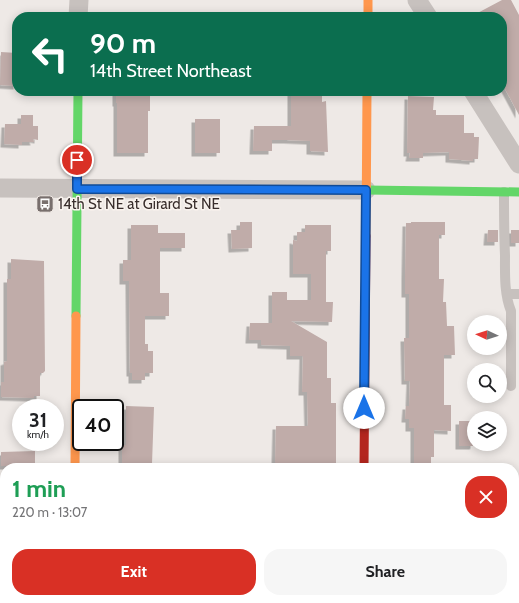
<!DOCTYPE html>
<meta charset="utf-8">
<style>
body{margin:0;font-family:Cabin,sans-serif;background:#f6f6f6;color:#202124;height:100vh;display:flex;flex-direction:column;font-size:15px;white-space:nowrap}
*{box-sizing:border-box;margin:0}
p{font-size:13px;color:#757577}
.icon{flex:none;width:22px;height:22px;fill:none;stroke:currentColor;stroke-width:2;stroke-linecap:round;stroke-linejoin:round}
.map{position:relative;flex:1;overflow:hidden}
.drawer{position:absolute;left:0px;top:463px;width:519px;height:140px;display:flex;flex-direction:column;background:#fff;border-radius:16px 16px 0 0;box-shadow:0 2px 10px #0003}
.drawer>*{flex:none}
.top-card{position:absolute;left:12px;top:12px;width:495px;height:84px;border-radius:16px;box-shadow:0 2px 10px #0003;background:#0b6e4f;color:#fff;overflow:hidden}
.needle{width:26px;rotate:274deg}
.fabs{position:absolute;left:467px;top:315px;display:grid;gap:8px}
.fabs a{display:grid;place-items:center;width:40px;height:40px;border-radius:50%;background:#fff;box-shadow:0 2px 10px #0003;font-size:20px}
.speed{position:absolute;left:12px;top:399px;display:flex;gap:8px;font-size:20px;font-weight:700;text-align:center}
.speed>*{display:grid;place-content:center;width:52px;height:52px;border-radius:50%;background:#fff;box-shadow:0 2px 10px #0003;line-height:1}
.speed small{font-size:10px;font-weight:400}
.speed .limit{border:2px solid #111;border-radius:6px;background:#fff;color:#111}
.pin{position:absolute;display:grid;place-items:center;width:34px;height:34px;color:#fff;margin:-17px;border:2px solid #fff;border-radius:50%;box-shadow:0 1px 4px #0007}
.me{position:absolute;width:44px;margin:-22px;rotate:0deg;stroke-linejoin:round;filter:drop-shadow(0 0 3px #0008)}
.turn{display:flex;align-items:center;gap:14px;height:84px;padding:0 12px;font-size:18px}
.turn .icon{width:52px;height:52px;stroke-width:2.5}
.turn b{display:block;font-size:28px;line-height:34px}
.round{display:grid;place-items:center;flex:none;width:42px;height:42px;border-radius:16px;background:#f6f6f6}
.head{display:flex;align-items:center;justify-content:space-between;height:68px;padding:0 12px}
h1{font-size:24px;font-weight:800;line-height:30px;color:#1e9e55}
.primary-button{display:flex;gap:8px;margin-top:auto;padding:8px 12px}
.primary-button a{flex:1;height:46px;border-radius:16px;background:#d93025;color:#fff;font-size:16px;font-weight:800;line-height:46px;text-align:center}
.primary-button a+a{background:#f6f6f6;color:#202124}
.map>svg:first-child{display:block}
</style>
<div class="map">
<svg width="519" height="603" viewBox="0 0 519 603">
<defs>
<filter id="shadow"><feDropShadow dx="-3.5" dy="3.5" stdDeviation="0" flood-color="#0004"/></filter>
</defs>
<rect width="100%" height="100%" fill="#eee9e6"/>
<g fill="#c0aca9" filter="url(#shadow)">
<polygon points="502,0 511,0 519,15 519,115 502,83 502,51 507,49 502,40 502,17 470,17"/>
<polygon points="1,52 17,53 17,86 0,85"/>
<polygon points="116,91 150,91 150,111 148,111 148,153 117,153 117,103 116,103"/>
<polygon points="291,91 322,91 322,102 326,101 328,152 310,151 310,141 287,140 272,140 272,151 253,151 254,126 291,126"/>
<polygon points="408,96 434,97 433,110 436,110 436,115 464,115 464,133 474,133 474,137 479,137 478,159 473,159 473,161 449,159 449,152 423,153 423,158 409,158 410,153 407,153"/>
<polygon points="21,115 33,115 33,126 38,126 38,140 33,139 34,142 22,142 22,145 4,144 5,124 21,124"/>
<rect x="195" y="119" width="25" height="34"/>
<polygon points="240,222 252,222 252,248 232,249 231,230 240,230"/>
<polygon points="411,222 445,222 445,235 439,235 439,279 444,279 443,302 446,302 447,326 454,326 455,355 444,355 444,405 451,405 451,431 434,430 434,457 431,457 431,467 414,467 414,428 409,428 409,419 405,419 406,406 409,406 410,381 405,381 404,338 409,338 409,294 405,294 405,277 406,223 411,223"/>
<polygon points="131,225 158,225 158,233 185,233 185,248 160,248 160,293 169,293 169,316 145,316 145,344 148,344 148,351 153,351 153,373 145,373 145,380 132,380 132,373 130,373 129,281 123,281 123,260 131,260"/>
<polygon points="305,225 331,225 331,251 326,251 326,302 333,302 332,322 291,321 327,342 327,378 331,378 331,403 336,403 336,468 295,468 295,464 275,463 276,426 308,426 307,392 302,392 303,356 290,356 290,346 261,345 261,340 249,340 250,323 272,323 272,292 287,292 287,300 311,300 311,274 293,274 293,240 297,241 297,232 305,232"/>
<polygon points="488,230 498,230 498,242 487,242"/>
<rect x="511" y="230" width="8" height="13"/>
<polygon points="11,259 44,261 45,371 43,373 40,373 40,396 34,396 34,398 1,397 1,382 4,382 4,362 7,361 7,279 11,279"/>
<polygon points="126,406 154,407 152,464 122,464 122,445 126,445"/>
<polygon points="459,421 474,421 474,445 473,446 459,446"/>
<polygon points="35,451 35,466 1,466 1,452"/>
</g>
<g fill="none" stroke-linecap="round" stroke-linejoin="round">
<g stroke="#c7c1be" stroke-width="10">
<path d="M 504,192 C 504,213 504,234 505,255 C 505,273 504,294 511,311 L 511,386"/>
<polyline points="507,294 519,294"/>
</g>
<g stroke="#c7c1be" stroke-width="19">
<polyline points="417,0 428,17"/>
<polyline points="78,17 79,0"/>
<polyline points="473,91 519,164"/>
<polyline points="0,188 366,190"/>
<polyline points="74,603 74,598"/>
</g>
<g stroke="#63d668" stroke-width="9">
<polyline points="366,190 519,192"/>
<polyline points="76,316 78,91"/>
</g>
<g stroke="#ff974d" stroke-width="9">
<polyline points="368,0 368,17"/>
<polyline points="366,236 367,91"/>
<polyline points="75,468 76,316"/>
<polyline points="363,598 363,603"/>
</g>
<polyline stroke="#b3261e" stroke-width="9" points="364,468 366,236"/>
</g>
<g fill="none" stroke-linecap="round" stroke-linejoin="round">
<defs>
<polyline id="route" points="77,160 77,189 366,190 364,408"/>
</defs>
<use href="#route" stroke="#114b97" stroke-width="10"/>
<use href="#route" stroke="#1a73e8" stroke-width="7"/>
</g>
<defs>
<symbol id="bus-square" viewBox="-11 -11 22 22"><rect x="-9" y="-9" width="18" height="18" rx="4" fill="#786f6d" stroke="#f9f3ee"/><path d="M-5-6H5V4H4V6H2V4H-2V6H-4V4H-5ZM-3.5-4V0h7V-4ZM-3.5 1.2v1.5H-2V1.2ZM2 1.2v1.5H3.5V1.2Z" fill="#fff"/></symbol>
</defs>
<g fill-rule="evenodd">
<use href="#bus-square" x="35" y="194" width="20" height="20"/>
</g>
<g text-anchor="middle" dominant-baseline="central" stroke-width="3" stroke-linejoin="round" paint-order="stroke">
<g font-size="15" fill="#392e2c" stroke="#f9f3ee" text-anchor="start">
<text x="58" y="204">14th St NE at Girard St NE</text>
</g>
</g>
</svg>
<div class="fabs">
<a><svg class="needle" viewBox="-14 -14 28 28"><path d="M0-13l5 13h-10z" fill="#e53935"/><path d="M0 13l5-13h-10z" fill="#757577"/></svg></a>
<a><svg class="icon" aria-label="search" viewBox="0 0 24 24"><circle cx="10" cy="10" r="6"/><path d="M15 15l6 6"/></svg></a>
<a><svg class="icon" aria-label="layers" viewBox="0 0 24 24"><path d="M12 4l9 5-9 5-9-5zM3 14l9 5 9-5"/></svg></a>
</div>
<div class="speed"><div>31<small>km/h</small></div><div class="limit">40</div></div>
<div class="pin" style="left:77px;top:160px;background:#d93025"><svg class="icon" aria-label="arrive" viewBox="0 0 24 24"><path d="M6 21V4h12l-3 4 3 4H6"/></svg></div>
<svg class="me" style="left:364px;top:408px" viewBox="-20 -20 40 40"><circle r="19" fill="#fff"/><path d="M0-13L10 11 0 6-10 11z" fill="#1a73e8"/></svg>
<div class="top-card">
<div class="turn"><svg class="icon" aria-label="left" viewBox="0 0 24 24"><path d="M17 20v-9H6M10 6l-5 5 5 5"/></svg><div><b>90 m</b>14th Street Northeast</div></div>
</div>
<section class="drawer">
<div class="head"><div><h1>1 min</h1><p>220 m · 13:07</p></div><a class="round" style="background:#d93025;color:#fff"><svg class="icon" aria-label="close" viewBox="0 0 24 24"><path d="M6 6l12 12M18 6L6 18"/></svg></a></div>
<div class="primary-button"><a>Exit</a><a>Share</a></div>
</section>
</div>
